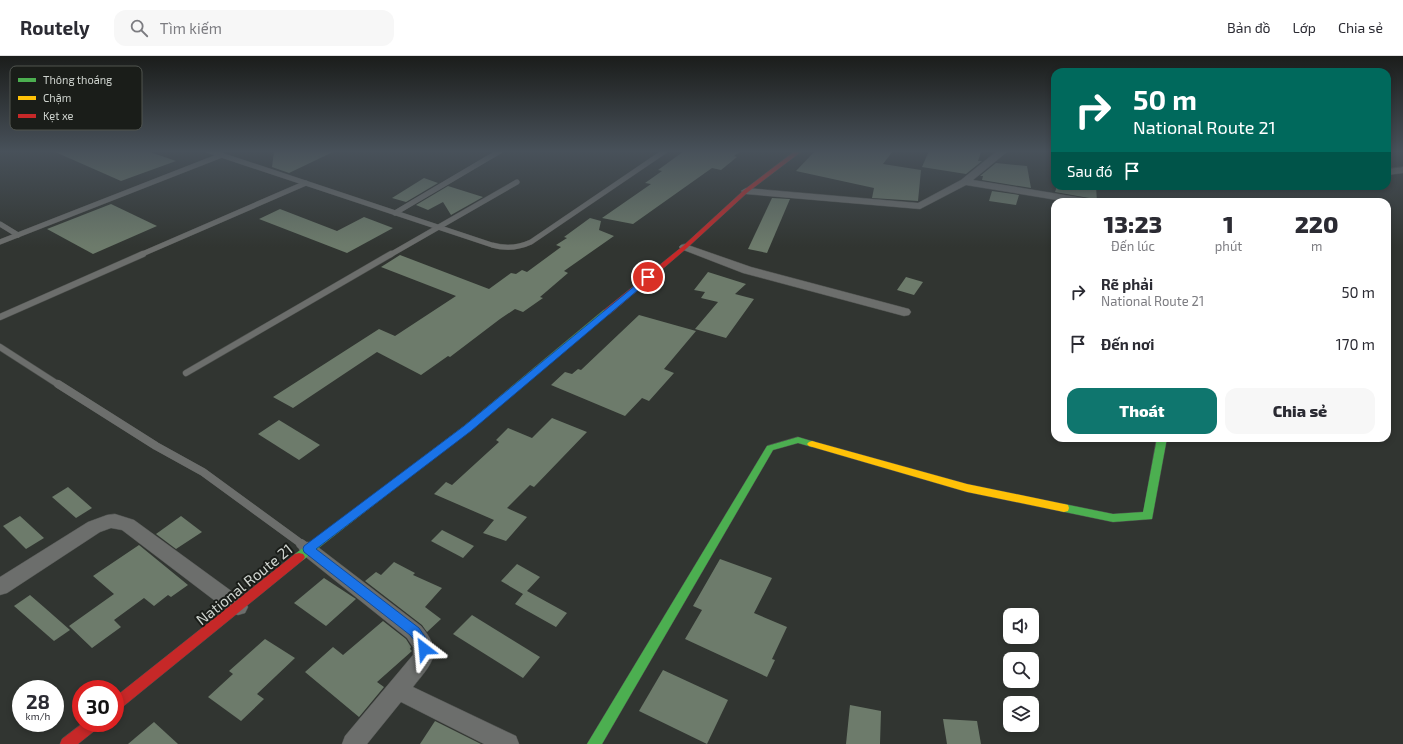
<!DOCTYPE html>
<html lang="vi">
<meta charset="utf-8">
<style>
body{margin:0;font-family:"Exo 2",sans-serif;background:#f7f7f7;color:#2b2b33;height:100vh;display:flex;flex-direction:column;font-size:15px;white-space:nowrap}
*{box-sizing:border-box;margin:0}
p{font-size:13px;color:#7c7c81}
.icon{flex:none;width:22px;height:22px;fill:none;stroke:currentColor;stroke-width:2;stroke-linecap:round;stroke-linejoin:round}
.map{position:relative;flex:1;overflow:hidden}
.sheet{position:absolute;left:1051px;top:142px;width:340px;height:244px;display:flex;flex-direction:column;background:#fff;border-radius:12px;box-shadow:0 2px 6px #0003}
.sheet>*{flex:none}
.hud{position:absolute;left:1051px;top:12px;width:340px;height:122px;border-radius:12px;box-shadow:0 2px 6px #0003;background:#00695c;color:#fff;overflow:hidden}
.fabs{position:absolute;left:1003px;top:552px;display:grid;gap:8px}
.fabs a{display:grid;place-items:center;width:36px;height:36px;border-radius:8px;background:#fff;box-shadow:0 2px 6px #0003;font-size:20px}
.speed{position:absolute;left:12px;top:624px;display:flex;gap:8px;font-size:20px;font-weight:700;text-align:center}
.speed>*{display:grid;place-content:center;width:52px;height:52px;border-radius:50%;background:#fff;box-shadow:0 2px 6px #0003;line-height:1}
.speed small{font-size:10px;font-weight:400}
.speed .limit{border:6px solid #d22;background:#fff;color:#111}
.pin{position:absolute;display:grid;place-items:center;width:34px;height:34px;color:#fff;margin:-17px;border:2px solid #fff;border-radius:50%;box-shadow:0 1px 4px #0007}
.me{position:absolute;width:44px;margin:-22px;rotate:331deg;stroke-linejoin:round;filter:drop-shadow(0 0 3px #0008)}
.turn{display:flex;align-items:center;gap:14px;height:84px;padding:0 16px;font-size:18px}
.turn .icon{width:52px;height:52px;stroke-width:2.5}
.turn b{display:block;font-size:28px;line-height:34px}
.then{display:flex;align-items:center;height:38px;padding:0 16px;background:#0003;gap:8px;font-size:15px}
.eta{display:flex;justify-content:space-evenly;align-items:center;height:68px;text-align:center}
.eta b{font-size:24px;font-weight:800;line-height:28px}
.action{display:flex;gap:8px;margin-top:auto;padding:8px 16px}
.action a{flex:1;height:46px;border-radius:12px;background:#0f766e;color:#fff;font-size:16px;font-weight:800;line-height:46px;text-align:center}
.action a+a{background:#f7f7f7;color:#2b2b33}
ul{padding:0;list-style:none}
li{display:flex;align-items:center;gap:12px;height:52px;padding:0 16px}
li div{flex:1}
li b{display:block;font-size:15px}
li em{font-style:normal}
header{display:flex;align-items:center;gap:24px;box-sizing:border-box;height:56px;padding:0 20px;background:#fff;border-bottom:1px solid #e1e1e2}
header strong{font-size:19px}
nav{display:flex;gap:22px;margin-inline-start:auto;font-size:14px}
.search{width:280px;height:36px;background:#f7f7f7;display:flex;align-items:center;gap:10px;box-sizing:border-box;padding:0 14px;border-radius:12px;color:#7c7c81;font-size:15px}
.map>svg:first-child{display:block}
</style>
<header>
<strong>Routely</strong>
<div class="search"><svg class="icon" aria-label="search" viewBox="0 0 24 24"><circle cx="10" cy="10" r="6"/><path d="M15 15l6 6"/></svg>Tìm kiếm</div>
<nav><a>Bản đồ</a><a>Lớp</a><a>Chia sẻ</a></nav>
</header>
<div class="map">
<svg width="1403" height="688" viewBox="0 0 1403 688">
<rect width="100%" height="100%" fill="#313531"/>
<g fill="#6d7b6b">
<polygon points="53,95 147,95 176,105 121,125"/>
<polygon points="274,95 335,95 289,117 272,111"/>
<polygon points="684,95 741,95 734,100 737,101 721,114 712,112 633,168 602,162 651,128 645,127 662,115 658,114"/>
<polygon points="815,95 893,95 883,108 921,114 918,145 872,142 874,132 796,115"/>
<polygon points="929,95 981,96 978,105 982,105 966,118 922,111"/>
<polygon points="996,107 1027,110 1031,132 982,124 983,120 980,120"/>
<polygon points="424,122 438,127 406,146 392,142"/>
<polygon points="448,130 483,141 451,159 443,146 428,154 416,149"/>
<polygon points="1057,130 1096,130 1097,146 1089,142 1055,136"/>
<polygon points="992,135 1019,139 1016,149 989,145"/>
<polygon points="772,142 790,143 767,197 748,193"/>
<polygon points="111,148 157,170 93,198 47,173"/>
<polygon points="280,153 337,175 364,161 393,172 347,197 259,163"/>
<polygon points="590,162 601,165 599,174 614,180 564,215 568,217 540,241 543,242 523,256 515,253 500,263 450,301 448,300 421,319 377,296 293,352 273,341 379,273 395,280 456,240 381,211 400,199 489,233 511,217 516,218 522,214 527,216 561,191 556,189 567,182 564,181"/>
<polygon points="708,216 746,228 735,238 754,243 726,282 695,273 718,246 701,242 705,236 694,234"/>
<polygon points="906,221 923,226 914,239 897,234"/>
<polygon points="639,259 696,275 664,313 674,317 649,345 642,342 625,360 551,329 565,316 572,318 578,313 581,314"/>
<polygon points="552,362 587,376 534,431 530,429 507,452 527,461 506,485 483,477 494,464 434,438 446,426 452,429 499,386 496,384 508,372 532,382"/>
<polygon points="279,364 320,389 299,404 258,378"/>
<polygon points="68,431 92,452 76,462 52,441"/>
<polygon points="20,460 44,482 26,493 3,470"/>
<polygon points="181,460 202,476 176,493 156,478"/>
<polygon points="442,474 474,490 463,502 431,485"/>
<polygon points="139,489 188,529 171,541 168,539 154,550 144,542 114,564 121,571 92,592 69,570 114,538 93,520"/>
<polygon points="720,503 772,522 754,557 787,571 772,603 775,604 767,621 685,583 702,554 693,550"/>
<polygon points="394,506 415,517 413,519 442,532 425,551 441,563 427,576 422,569 365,525 376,516 381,519"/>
<polygon points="517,508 540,521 527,535 567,557 556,571 515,548 523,538 501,525"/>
<polygon points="324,522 356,543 326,570 294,547"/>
<polygon points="30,539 45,552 70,574 54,585 14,550"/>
<polygon points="472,559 540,601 523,622 453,578"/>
<polygon points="383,565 406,583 411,591 410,593 412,595 377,626 384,631 359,661 305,616 333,591 343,599"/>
<polygon points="265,583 295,602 257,638 264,643 241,665 208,641 233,618 229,615"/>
<polygon points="663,614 728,644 707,688 639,655"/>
<polygon points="850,649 881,655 880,688 846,688"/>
<polygon points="943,663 977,665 981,688 947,688"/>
<polygon points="435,665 481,688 420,688"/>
<polygon points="154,666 178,688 128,688"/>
</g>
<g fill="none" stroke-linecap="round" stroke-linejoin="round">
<defs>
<g id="lane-far3">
<path d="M 209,95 L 492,189 C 506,193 518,192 531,186 L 665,95"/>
<polyline points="395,157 500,95"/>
<polyline points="0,168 18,179"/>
<polyline points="0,186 222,99"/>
<polyline points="140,199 306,127"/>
<polyline points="390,199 517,126"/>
</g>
<g id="lane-far2">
<polyline points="0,261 143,198"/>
<polyline points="0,291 59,329"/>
<polyline points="186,317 391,198"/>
</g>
<polyline id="lane-far1" points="58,328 156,390 203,416 303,489"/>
<polyline id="lane" points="301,488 305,491"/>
<g id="street">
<polygon points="997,95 1008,95 973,124 1089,143 1094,146 1069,146 966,129 920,153 746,138 741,135 746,132 918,147 961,124"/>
<polygon points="1403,111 1403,117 1387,119 1387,113"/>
<polygon points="685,188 751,211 909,253 911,256 909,259 904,260 743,217 681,193 679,191 681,189"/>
<polygon points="115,458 134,464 245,545 248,551 245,557 238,559 231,557 122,474 111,472 100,476 7,537 0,539 0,521 88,466 107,459"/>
<path d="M 308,486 L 314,488 L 421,570 C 444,597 432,607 413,631 L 516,680 L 519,688 L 484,688 L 401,646 L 367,688 L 342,688 L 345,680 L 413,599 L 413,591 L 407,582 L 302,498 L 299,493 L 302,488 Z"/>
</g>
<g id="fast">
<polygon points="604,254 607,254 611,256 470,374 303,504 299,505 295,504 293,501 295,498 464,370"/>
<polygon points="798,381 815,386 817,388 815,390 812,391 798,387 773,394 602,688 587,688 767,390"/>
<polygon points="1157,382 1167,382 1152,463 1113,466 1060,455 1059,452 1060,449 1064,448 1113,458 1143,456"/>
</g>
<polygon id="slow" points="812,385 967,428 1064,448 1068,449 1069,452 1068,455 1064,456 967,436 809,390 807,388 809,386"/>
<g id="jam">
<polygon points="795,95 802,95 748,136 687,192 610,258 604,258 603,256 604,254 683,190 744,134"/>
<polygon points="299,497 303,498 305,501 303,504 120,653 115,655 115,641 295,498"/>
<polygon points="83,667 100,667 98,672 78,688 60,688 62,683"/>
</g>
</defs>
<use href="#lane-far3" stroke="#4e514e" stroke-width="5.5"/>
<use href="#lane-far2" stroke="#4e514e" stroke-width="7"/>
<use href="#lane-far1" stroke="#4e514e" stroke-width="8"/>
<use href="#lane" stroke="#4e514e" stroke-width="10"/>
<use href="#street" stroke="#4e514e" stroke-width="1"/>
<use href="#fast" stroke="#4e514e" stroke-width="1"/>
<use href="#slow" stroke="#4e514e" stroke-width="1"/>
<use href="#jam" stroke="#4e514e" stroke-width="1"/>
<use href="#lane-far3" stroke="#6c6e6c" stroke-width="5"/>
<use href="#lane-far2" stroke="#6c6e6c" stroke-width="6"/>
<use href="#lane-far1" stroke="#6c6e6c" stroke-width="8"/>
<use href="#lane" stroke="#6c6e6c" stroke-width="10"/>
<use href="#street" fill="#6c6e6c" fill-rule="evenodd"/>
<use href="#fast" fill="#4caf50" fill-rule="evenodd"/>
<use href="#slow" fill="#ffc107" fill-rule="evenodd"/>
<use href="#jam" fill="#c62828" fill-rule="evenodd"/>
</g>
<linearGradient id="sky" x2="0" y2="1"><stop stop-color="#1b1d1b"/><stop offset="0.5" stop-color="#48515a"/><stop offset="1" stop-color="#48515a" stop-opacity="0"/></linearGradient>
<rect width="1403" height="191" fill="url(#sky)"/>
<polygon fill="#1a73e8" stroke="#114b97" points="648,219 652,221 651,223 471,375 316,493 419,572 426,582 431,593 429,597 424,599 420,597 417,588 410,579 304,496 303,493 304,490 464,370"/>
<g text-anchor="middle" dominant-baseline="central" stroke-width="4" stroke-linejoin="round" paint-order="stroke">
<g font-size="15" fill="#ced3ce" stroke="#1a1d19">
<text transform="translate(244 528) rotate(-39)">National Route 21</text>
</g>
</g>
<rect x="10" y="10" width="132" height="64" rx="6" fill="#1a1d19" stroke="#50544f" stroke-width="1"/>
<rect x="18" y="22" width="18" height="4" fill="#4caf50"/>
<rect x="18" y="40" width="18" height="4" fill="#ffc107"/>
<rect x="18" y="58" width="18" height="4" fill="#c62828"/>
<g font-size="11" fill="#ced3ce">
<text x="43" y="28">Thông thoáng</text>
<text x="43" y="46">Chậm</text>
<text x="43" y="64">Kẹt xe</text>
</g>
</svg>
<div class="fabs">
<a><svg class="icon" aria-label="sound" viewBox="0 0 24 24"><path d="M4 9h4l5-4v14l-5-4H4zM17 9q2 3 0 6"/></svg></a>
<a><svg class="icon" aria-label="search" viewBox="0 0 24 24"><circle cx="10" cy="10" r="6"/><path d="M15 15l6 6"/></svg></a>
<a><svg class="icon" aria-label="layers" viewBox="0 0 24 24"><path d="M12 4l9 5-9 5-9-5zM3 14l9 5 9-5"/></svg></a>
</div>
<div class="speed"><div>28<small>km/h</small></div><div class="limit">30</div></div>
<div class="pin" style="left:648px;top:221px;background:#d93025"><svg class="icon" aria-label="arrive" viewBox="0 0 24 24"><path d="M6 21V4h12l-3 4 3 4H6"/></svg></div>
<svg class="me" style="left:424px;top:593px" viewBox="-20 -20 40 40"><path d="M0-17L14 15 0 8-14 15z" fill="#1a73e8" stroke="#fff" stroke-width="4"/></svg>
<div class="hud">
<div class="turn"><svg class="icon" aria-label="right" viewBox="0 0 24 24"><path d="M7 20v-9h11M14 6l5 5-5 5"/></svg><div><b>50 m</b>National Route 21</div></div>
<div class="then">Sau đó<svg class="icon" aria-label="arrive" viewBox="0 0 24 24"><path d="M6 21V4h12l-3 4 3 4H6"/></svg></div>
</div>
<section class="sheet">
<div class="eta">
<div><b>13:23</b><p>Đến lúc</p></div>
<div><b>1</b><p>phút</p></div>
<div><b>220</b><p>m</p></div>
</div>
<ul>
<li><svg class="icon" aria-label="right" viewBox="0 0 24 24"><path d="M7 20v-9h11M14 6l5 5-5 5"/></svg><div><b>Rẽ phải</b><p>National Route 21</p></div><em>50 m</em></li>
<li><svg class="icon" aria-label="arrive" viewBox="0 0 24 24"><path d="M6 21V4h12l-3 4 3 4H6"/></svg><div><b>Đến nơi</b></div><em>170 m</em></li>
</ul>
<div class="action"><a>Thoát</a><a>Chia sẻ</a></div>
</section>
</div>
